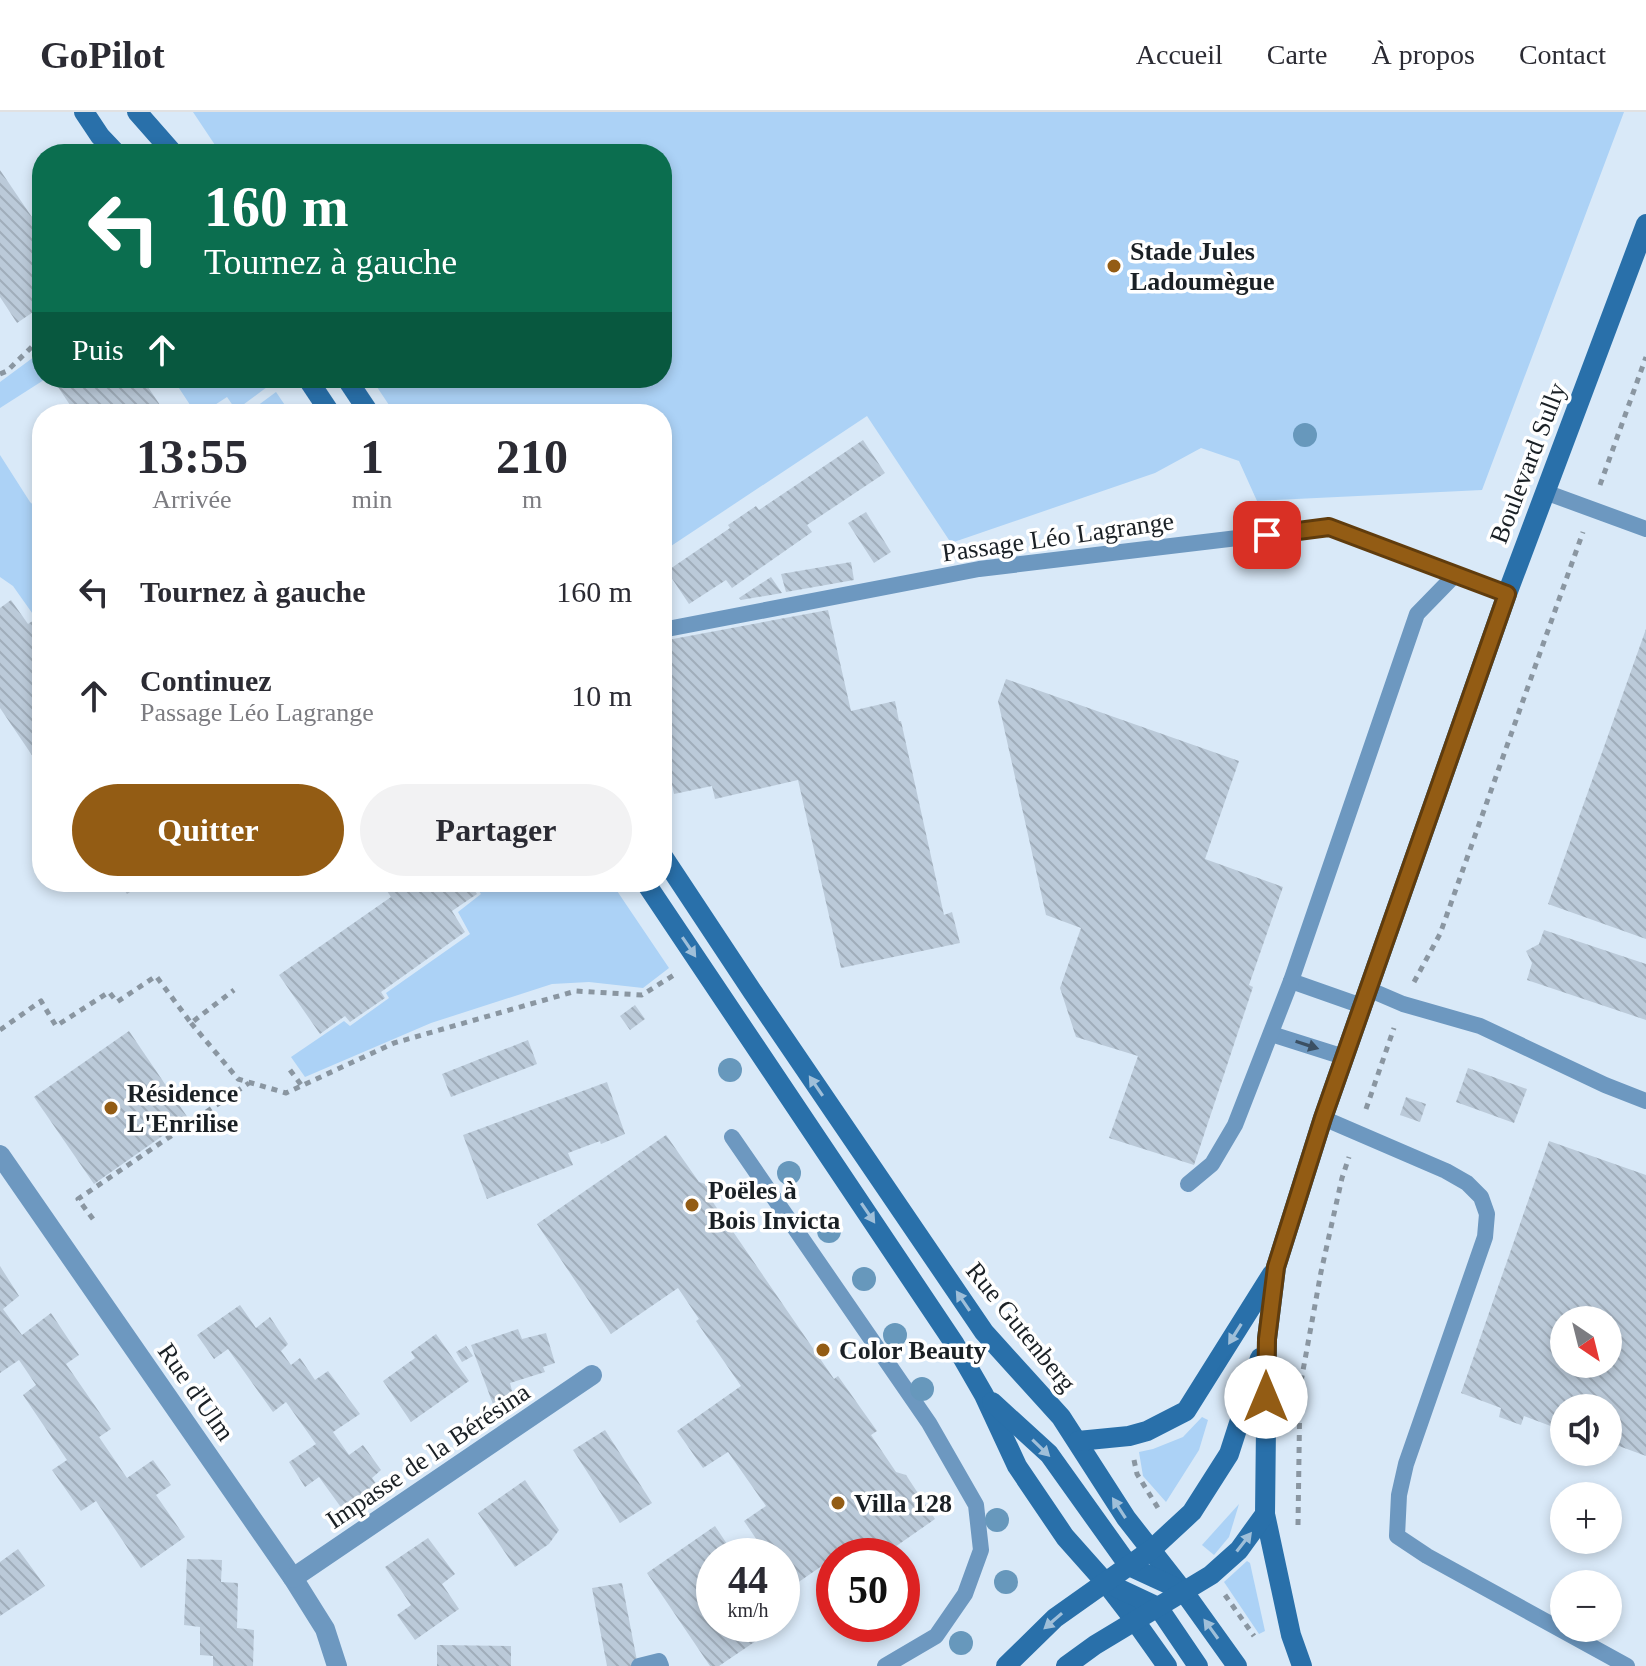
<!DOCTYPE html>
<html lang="fr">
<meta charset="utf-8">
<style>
body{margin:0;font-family:"Times New Roman",serif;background:#f2f2f3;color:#2b2b33;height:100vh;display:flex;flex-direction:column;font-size:30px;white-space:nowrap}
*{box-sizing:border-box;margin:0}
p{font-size:26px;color:#7c7c81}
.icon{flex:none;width:44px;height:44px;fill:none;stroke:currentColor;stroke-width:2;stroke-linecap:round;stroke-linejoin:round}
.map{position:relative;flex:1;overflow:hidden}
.sheet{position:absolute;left:32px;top:292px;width:640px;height:488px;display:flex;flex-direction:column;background:#fff;border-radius:32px;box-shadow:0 4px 12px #0003}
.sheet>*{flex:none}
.guide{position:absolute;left:32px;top:32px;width:640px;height:244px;border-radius:32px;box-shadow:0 4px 12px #0003;background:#0b6e4f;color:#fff;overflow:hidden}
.needle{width:52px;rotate:145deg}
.fabs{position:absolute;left:1550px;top:1194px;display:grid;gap:16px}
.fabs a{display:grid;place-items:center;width:72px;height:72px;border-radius:50%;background:#fff;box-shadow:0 4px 12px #0003;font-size:40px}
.speed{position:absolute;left:696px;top:1426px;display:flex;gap:16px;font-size:40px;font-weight:700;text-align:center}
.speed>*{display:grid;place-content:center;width:104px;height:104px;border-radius:50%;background:#fff;box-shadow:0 4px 12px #0003;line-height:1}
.speed small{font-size:20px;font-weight:400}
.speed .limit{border:12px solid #d22;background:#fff;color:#111}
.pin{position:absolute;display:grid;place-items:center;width:68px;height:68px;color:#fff;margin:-34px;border-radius:16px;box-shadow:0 4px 12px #0006}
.me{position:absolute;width:88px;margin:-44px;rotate:0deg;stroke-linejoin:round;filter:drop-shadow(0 0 6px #0008)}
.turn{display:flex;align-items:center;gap:28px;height:168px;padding:0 40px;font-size:36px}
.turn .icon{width:104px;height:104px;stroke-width:2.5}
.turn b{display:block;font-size:56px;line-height:68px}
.then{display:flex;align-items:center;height:76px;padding:0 40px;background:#0003;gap:16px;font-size:30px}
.eta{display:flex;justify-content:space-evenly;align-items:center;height:136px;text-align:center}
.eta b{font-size:48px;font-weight:600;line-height:56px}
.action{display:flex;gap:16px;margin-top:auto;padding:16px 40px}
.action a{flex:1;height:92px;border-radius:48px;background:#935c14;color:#fff;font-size:32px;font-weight:600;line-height:92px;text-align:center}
.action a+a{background:#f2f2f3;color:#2b2b33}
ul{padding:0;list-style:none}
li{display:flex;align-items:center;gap:24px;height:104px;padding:0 40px}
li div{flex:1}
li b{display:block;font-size:30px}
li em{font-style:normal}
header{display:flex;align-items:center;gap:48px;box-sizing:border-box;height:112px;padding:0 40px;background:#fff;border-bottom:2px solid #e1e1e2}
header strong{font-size:38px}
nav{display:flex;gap:44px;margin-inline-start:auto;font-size:28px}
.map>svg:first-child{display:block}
</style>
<header>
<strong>GoPilot</strong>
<nav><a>Accueil</a><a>Carte</a><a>À propos</a><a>Contact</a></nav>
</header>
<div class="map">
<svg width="1646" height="1554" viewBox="0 0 1646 1554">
<defs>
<pattern id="building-back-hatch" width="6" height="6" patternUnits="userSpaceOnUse" patternTransform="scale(2)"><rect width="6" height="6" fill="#bbcad9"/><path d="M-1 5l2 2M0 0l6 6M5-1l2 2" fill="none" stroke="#a0adba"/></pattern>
</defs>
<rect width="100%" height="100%" fill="#d9e9f8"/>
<g fill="#acd2f6">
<polygon points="193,0 1624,0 1482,378 1257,389 1239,349 1201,336 1155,361 951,431 867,304 662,440 662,302 395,302 371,266 662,266 662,42 221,42"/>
<polygon points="42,239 42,266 47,266 0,296 0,270"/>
<polygon points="187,266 267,266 271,272 236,298 227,285 201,302 196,302 177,273"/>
<polygon points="276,280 291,302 246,302"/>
<polygon points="0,343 30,390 42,401 42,515 13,474 0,465"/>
<polygon points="473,770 611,770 669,856 643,876 589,870 552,872 431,911 305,965 291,945 344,909 350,914 389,886 386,881 470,822 458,800 481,782"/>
<polygon points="1202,1305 1208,1308 1199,1338 1166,1390 1143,1364 1139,1340 1153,1337 1183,1325"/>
<polygon points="1239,1392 1229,1425 1214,1443 1202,1433"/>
<polygon points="1247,1449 1250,1451 1265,1519 1259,1522 1224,1470"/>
</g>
<g fill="url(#building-back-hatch)" fill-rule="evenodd">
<polygon points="0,58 42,120 42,194 17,211 0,185"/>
<polygon points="52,266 142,266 166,302 76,302"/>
<polygon points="863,328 885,361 807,413 812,420 732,476 726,468 689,492 667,459 730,416 728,413 756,394 759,398"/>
<polygon points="866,400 891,440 874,451 848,411"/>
<polygon points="851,450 854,468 786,480 781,462"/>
<polygon points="771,465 782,481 741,488 739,486"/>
<polygon points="11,488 28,512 34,508 42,520 42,658 0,596 0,496"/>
<polygon points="828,498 851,599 895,589 899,609 901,609 944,803 952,800 960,831 841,856 798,668 715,687 712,674 674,682 662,626 662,529"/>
<polygon points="1646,517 1646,827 1548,792"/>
<polygon points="1006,567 1239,649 1205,747 1283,775 1249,873 1253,875 1194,1053 1109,1026 1138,944 1076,925 1060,876 1081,816 1046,803 998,589"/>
<polygon points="119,770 145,770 127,782"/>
<polygon points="381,770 469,770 477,782 452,799 465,820 381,880 385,886 350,910 345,904 320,922 279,863 391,785"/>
<polygon points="1544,818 1646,852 1646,908 1527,868 1532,851 1526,839 1539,832"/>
<polygon points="635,893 645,907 630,918 620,904"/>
<polygon points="129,919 188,1006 94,1072 34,985"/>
<polygon points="528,928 537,952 451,985 442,962"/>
<polygon points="1468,956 1527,977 1514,1011 1456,990"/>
<polygon points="607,970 625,1022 601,1032 600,1029 568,1041 573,1053 487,1087 463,1023"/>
<polygon points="1406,985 1426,992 1420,1010 1400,1003"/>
<polygon points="666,1023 699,1070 705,1072 711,1081 710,1086 834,1267 838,1264 877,1319 871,1323 896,1360 906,1363 935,1407 882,1444 864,1444 855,1431 790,1476 782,1464 782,1444 768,1444 744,1409 766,1394 728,1340 703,1356 677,1319 741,1274 696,1209 699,1207 678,1176 611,1222 537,1112"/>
<path d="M 1549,1029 L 1646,1063 L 1646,1344 L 1608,1330 L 1608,1296 L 1564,1296 L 1564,1319 L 1524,1304 L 1521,1313 L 1499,1305 L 1501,1296 L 1461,1281 ZM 1564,1208 L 1608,1208 L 1608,1252 L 1564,1252 Z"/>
<polygon points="0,1154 19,1184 3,1197 22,1223 51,1201 79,1243 66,1252 111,1317 99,1325 127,1366 153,1348 171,1373 156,1383 185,1425 141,1456 96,1389 81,1399 52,1358 67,1348 23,1283 36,1273 19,1248 0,1261"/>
<polygon points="240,1193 256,1216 270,1205 288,1232 281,1239 291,1253 300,1246 315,1268 328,1259 360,1302 333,1320 349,1343 363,1333 381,1358 372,1366 383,1382 348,1405 319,1365 305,1375 289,1350 316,1332 286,1290 273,1300 228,1237 214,1247 197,1223"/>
<polygon points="518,1217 522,1227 546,1221 555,1251 543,1255 545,1260 510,1271 515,1290 497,1303 471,1233"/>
<polygon points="436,1222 469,1269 411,1310 383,1269 415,1246 411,1240"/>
<polygon points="466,1234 473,1244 462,1250 456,1240"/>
<polygon points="605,1318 652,1391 620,1411 573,1338"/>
<polygon points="525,1368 559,1418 549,1432 515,1455 478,1401"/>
<polygon points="715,1414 735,1444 714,1444 714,1512 781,1512 719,1554 710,1554 647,1461"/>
<polygon points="428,1426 455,1462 442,1472 459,1497 415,1528 397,1503 411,1493 385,1455"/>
<polygon points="18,1437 45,1474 0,1504 0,1450"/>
<polygon points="187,1447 222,1448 221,1470 238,1471 237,1516 254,1518 253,1554 213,1554 213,1544 200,1543 200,1515 184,1513"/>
<polygon points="622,1471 632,1523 638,1554 607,1554 592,1476"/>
<polygon points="437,1533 511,1534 511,1554 437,1554"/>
</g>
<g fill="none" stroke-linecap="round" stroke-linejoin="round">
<g stroke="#8a96a1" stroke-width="5" stroke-dasharray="6 6" stroke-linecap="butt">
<polyline points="0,262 7,259 42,225"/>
<polyline points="1600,373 1646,245"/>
<polyline points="1414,870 1440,822 1583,420"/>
<polyline points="191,911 238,967 286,981 394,931 576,879 642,883 677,861"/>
<polyline points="0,918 41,889 56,914 109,880 117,890 156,864 191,911 234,878"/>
<polyline points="290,958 302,974"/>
<polyline points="1366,997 1394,916"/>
<polyline points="93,1107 78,1087 249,971"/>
<polyline points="1134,1348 1137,1362 1158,1396"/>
<polyline points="1298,1413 1300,1275 1321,1160 1342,1066 1349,1045"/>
<polyline points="1225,1483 1254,1524"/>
</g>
<g stroke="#6d98c0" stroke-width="16">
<polyline points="1545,380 1646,417"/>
<polyline points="662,518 979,457 1329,415 1455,463"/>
<polyline points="1291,869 1362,894"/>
<polyline points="1368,877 1403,892 1480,914 1605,973 1646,989"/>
<polyline points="1271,922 1344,945"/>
<polyline points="1323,1006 1446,1059 1467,1071 1481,1085 1487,1102 1485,1125 1406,1352 1399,1383 1397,1424 1427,1444 1627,1554"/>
<polyline points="732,1025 929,1311 976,1393 981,1438 965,1482 936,1524 885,1554"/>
<polyline points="1188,1072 1212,1052 1235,1013 1291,869 1417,502 1455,463 1507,482"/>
<polyline points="639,1554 659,1549 661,1554"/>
</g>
<g stroke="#6d98c0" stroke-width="20">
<polyline points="0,1043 293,1466 325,1517 337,1554"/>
<polyline points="293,1466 592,1263"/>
</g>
<g stroke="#2970aa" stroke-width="20">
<polyline points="84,0 100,24 117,42"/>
<polyline points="137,0 174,42"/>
<polyline points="307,266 331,302"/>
<polyline points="346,266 370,302"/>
<polyline points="662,743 752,879 984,1220 1061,1305 1126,1406 1184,1480 1237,1554"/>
<polyline points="645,770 954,1231 984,1283 1017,1354 1065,1425 1105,1470 1135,1509 1167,1554"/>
<polyline points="992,1290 1049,1342 1129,1454 1181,1478"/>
<polyline points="1078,1329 1129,1324 1147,1319 1186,1299 1272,1162"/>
<polyline points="1265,1402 1291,1523 1302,1554"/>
<polyline points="1109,1472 1158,1495 1198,1554"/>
<polyline points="1006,1554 1055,1506 1151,1438 1192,1400 1229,1342 1260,1246"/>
<polyline points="1066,1554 1095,1533 1211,1463 1239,1438 1265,1402 1267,1227 1276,1155 1323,1006 1507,482 1646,112"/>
</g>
</g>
<g fill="#6798bc">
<circle cx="1305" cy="323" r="12"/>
<circle cx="730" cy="958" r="12"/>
<circle cx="789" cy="1061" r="12"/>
<circle cx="829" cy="1119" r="12"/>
<circle cx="864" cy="1167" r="12"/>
<circle cx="895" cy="1223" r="12"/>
<circle cx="922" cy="1277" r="12"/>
<circle cx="997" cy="1408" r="12"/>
<circle cx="1006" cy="1470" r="12"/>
<circle cx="961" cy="1531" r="12"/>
</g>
<defs><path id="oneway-solid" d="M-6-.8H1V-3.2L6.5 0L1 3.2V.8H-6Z" transform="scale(2)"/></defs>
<g fill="#9fbfd9">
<use href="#oneway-solid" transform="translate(689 835) rotate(56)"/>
<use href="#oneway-solid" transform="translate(816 974) rotate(-124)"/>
<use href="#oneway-solid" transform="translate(868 1101) rotate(56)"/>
<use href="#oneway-solid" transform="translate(963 1189) rotate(-124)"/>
<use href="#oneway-solid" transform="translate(1235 1222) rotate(122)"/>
<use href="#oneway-solid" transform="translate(1041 1336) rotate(44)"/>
<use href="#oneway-solid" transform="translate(1119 1396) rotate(-123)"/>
<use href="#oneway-solid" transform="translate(1244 1430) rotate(-52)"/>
<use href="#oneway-solid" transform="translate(1053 1509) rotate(139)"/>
<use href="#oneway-solid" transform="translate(1211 1517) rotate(-126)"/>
</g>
<use fill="#3b5063" href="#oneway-solid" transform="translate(1307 933) rotate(18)"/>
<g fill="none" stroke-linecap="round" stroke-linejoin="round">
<defs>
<polyline id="route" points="1266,1285 1267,1227 1276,1155 1323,1006 1507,482 1329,415 1267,423"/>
</defs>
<use href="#route" stroke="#603c0d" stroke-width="20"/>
<use href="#route" stroke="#935c14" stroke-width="14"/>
</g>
<g fill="#935c14" stroke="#fff" stroke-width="3">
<circle cx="1114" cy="154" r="8"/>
<circle cx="111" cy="996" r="8"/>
<circle cx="692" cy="1093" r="8"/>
<circle cx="823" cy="1238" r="8"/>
<circle cx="838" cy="1391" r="8"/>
</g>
<g text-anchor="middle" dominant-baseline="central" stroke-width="7" stroke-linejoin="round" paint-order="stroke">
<g font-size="26" font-weight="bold" fill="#1a2025" stroke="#fff" text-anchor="start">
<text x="1130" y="139">Stade Jules<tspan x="1130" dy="30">Ladoumègue</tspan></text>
<text x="127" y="981">Résidence<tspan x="127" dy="30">L'Enrilise</tspan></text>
<text x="708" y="1078">Poëles à<tspan x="708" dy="30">Bois Invicta</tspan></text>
<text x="839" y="1238">Color Beauty</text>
<text x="854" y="1391">Villa 128</text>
</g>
<g font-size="26" fill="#1a2025" stroke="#fff">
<text transform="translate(1528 351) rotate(-69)">Boulevard Sully</text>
<text transform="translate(1058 425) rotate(-8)">Passage Léo Lagrange</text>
<text transform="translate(1021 1215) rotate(51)">Rue Gutenberg</text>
<text transform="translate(196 1280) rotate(55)">Rue d'Ulm</text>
<text transform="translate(428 1344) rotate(-34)">Impasse de la Bérésina</text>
</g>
</g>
</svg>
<div class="fabs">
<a><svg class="needle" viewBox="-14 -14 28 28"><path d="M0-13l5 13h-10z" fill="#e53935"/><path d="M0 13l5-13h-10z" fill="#7c7c81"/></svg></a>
<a><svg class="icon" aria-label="sound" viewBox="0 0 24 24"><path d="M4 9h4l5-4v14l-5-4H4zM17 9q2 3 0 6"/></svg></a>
<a>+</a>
<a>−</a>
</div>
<div class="speed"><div>44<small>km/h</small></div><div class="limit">50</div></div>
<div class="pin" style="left:1267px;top:423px;background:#d93025"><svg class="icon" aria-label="arrive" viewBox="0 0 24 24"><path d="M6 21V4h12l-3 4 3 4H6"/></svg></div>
<svg class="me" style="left:1266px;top:1285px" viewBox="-20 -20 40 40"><circle r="19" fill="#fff"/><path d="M0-13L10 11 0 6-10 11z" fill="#935c14"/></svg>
<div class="guide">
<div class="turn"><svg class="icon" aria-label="left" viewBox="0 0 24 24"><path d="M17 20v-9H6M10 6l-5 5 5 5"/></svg><div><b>160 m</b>Tournez à gauche</div></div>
<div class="then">Puis<svg class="icon" aria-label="ahead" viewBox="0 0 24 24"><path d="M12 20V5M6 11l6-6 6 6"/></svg></div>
</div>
<section class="sheet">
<div class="eta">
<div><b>13:55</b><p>Arrivée</p></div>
<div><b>1</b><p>min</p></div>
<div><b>210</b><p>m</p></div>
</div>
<ul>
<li><svg class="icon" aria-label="left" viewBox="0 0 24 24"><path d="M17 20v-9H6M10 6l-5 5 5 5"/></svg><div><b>Tournez à gauche</b></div><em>160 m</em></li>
<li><svg class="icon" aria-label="ahead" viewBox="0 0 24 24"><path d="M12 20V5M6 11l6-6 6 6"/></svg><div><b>Continuez</b><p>Passage Léo Lagrange</p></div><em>10 m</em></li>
</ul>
<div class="action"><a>Quitter</a><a>Partager</a></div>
</section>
</div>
